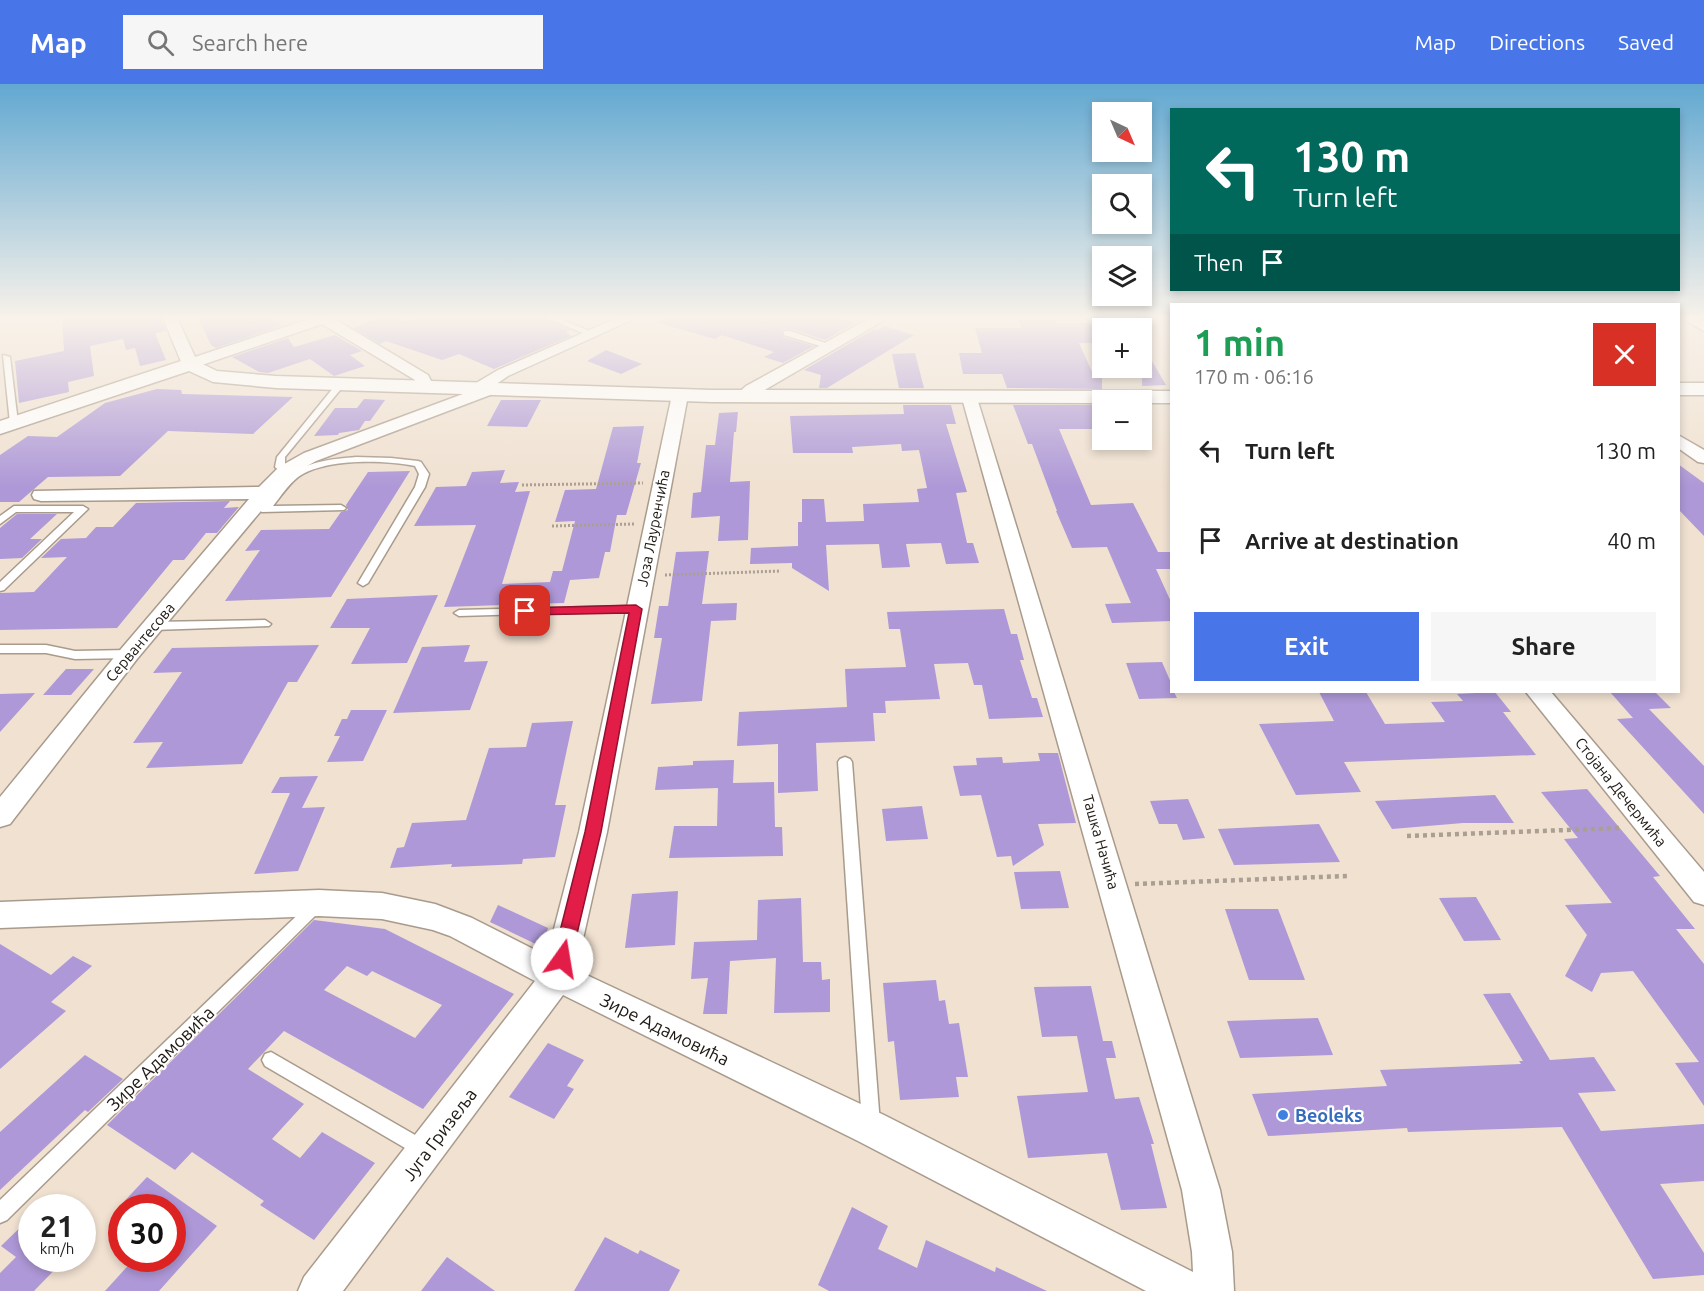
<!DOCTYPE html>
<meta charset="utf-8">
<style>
body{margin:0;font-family:Ubuntu,sans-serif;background:#f6f6f6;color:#222;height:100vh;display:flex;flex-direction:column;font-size:22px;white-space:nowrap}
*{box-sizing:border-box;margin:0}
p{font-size:20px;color:#767676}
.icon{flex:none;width:33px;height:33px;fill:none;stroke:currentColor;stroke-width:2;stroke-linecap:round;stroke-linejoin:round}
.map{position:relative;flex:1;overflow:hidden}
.panel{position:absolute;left:1170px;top:219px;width:510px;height:390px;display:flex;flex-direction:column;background:#fff;border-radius:0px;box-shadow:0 3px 9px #0003}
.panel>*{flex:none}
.hud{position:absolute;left:1170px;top:24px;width:510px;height:183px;border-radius:0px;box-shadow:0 3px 9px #0003;background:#00695c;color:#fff;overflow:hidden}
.needle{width:39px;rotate:136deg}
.tools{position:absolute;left:1092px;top:18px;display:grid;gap:12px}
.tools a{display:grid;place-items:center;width:60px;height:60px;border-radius:0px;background:#fff;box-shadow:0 3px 9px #0003;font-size:30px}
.speed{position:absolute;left:18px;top:1110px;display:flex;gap:12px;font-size:30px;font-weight:700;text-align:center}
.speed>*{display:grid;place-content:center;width:78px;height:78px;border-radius:50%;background:#fff;box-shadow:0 3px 9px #0003;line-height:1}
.speed small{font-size:15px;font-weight:400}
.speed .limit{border:9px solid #d22;background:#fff;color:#111}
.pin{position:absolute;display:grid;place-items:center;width:51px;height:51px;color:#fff;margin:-26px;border-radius:12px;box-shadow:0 3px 9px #0006}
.me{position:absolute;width:66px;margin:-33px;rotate:13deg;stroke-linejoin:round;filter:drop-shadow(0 0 4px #0008)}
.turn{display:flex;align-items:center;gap:21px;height:126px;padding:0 24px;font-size:27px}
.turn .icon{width:78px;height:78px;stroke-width:2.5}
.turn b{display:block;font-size:42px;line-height:51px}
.then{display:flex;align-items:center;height:57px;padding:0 24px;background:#0003;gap:12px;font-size:22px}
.round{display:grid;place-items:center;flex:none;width:63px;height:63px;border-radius:0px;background:#f6f6f6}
.summary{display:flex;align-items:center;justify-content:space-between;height:102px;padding:0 24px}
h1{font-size:36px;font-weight:700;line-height:45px;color:#1e9e55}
.action{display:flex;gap:12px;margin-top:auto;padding:12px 24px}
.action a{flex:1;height:69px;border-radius:0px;background:#4876e8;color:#fff;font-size:24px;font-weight:700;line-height:69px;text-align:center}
.action a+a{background:#f6f6f6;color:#222}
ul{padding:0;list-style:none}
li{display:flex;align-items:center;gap:18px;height:90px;padding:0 24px}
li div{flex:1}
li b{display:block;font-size:22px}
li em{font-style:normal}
header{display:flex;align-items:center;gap:36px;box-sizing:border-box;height:84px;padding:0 30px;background:#4876e8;color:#fff}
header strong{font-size:28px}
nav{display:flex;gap:33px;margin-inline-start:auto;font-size:21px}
.search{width:420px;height:54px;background:#f6f6f6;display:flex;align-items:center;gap:15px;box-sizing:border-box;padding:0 21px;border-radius:0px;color:#767676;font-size:22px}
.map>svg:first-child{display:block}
</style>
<header>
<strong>Map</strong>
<div class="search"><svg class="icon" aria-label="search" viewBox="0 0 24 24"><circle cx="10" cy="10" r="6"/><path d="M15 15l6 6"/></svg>Search here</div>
<nav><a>Map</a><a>Directions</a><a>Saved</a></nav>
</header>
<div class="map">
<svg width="1704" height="1207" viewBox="0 0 1704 1207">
<rect width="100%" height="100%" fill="#f0e1d1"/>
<g fill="#ae98d7" fill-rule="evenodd">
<polygon points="62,234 161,234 166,247 155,249 166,276 140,282 135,264 126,266 123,255 90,262 94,292 68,298 69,308 19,319 15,277 64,267"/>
<polygon points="198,234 277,234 281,242 216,264 211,261"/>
<polygon points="378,234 396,234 404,237 413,234 545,234 570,246 566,248 571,252 494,285 459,270 442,276 386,257 380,260 353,244"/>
<polygon points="660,234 837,234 855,239 825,256 791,245 782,245 783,253 814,262 783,279 764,273 774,268 722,251 715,255 659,239"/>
<polygon points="1055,235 1057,239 1091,239 1101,259 1079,259 1094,292 1102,291 1102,305 1007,304 1002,290 963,290 959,269 982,269 975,244 1021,244 1018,236"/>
<polygon points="885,242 914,251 827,304 819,304 821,291 804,286 874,245 877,246"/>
<polygon points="335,251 362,267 350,271 365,282 334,292 310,275 268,289 259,288 232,273 288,254 294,263"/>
<polygon points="1142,260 1166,301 1142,302"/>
<polygon points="606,266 642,280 621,290 587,277"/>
<polygon points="915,269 924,304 899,304 892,270"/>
<polygon points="157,305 181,306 182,310 293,313 253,350 168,347 120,392 48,393 19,418 0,418 0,371 28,352 57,353 105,319"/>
<polygon points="364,315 385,316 370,337 365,337 359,346 339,349 338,351 314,352 335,324 357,324"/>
<polygon points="501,316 541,316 527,343 487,342"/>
<polygon points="903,321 951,321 956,340 946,340 967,408 956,409 967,459 973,459 979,479 946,480 941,459 906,460 910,483 882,484 879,460 826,461 829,507 792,484 792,479 750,480 751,464 798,462 798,438 802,438 802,415 824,415 826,438 864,437 863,420 919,418 917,405 927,404 919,366 902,367 901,360 852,363 853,369 793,369 790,332 904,330"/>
<polygon points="1013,321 1102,321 1102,345 1059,345 1091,421 1133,419 1158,468 1172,468 1172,485 1156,485 1172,520 1172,537 1112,539 1105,520 1131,519 1107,463 1072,464 1056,427 1057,427 1032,360 1028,360"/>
<polygon points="738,328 736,348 734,348 730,398 750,397 748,456 718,457 720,432 691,434 693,409 701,408 706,361 715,361 719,329"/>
<polygon points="644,342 637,379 641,379 626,431 617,431 610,468 605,468 599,494 570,496 564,519 444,523 476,441 414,442 436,403 466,402 472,388 505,386 500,399 519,398 515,408 530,407 502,500 550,498 553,487 562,487 575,437 555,438 565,406 596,405 613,343"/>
<polygon points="1678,380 1704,399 1704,452 1678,425"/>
<polygon points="410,387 331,513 225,517 260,466 245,467 261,446 329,445 341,428 348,426 346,421 368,388"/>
<polygon points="230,417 224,424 239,423 217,449 206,449 184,476 173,476 117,544 0,546 0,509 34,508 67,473 41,474 61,455 86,454 96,443 113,443 136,419"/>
<polygon points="17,430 57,430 30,455 42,455 22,474 0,475 0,444"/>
<polygon points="709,467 702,520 737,519 736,536 711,537 702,617 651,620 662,554 654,554 659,522 668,522 676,468"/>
<polygon points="438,511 407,579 351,580 370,544 330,544 347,515"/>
<polygon points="1004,525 1011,550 1017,550 1024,576 1020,576 1032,614 1037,614 1043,633 989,635 982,601 974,601 968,579 934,580 940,615 885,617 886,629 873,629 875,657 816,659 818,707 778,709 778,660 737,662 739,628 847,623 845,585 906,583 900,545 889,545 887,528"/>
<polygon points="319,561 297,598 288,598 242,680 146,684 163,658 133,659 182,588 153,589 172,564"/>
<polygon points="470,561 464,578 488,577 470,626 393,629 422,563"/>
<polygon points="1162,578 1172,601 1172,608 1174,608 1177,614 1139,615 1126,579"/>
<polygon points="66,585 94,585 71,611 43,611"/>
<polygon points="1319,608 1366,608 1385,640 1445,638 1431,618 1463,617 1457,610 1495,608 1511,628 1503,628 1536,671 1344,678 1361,708 1296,711 1259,640 1334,637"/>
<polygon points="1610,608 1655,608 1671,624 1649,625 1704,682 1704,730 1617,635 1633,634"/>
<polygon points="35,609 0,648 0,610"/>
<polygon points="351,626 387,626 363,677 327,678 340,652 334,652 342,635 347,635"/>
<polygon points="573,637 555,721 566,721 555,773 523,775 522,780 451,783 452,780 390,784 397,764 404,763 412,739 466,736 489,664 526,663 532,639"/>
<polygon points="1038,669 1058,669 1076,739 1038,740 1044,761 1013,782 1011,772 997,773 981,711 960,712 953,682 977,681 976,674 1002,673 1003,679 1040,677"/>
<polygon points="734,676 733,699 774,698 775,743 782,743 783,772 669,774 674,742 717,742 718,704 655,706 658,683 693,681 693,677"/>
<polygon points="318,692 302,724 325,723 298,787 254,790 290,709 271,709 280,693"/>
<polygon points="1587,705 1660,792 1653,793 1695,845 1676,845 1704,880 1704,1022 1675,979 1699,978 1633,887 1601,889 1592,908 1565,892 1587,851 1565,821 1612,819 1564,755 1578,754 1541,708"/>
<polygon points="1495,711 1514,739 1463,739 1392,745 1375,717"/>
<polygon points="1188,715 1205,754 1183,756 1177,740 1159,740 1150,717"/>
<polygon points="922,722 928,755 886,757 882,725"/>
<polygon points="1319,740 1340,778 1234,781 1218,745"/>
<polygon points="1060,787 1069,824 1021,825 1014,788"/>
<polygon points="678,807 675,861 625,864 632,810"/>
<polygon points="1476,813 1501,856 1464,857 1439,814"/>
<polygon points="801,814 803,878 821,878 822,896 830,895 830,928 774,929 776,874 730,877 727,930 703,930 708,894 691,895 694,858 757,856 758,816"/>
<polygon points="498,821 548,844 542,863 490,838"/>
<polygon points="1225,825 1278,825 1305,896 1249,896"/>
<path d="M 314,836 L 385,845 L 514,910 L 423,1025 L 284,947 L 248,985 L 304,1020 L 272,1055 L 300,1074 L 322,1048 L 375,1079 L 314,1156 L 260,1121 L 264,1117 L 192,1068 L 175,1086 L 107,1041 ZM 347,882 L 367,892 L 372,887 L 442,921 L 415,954 L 324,906 Z"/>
<polygon points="0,860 51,891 73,872 92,882 51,918 66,927 0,985"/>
<polygon points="936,896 939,917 945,916 949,940 959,939 968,993 956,993 959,1013 900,1016 894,957 888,958 883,899"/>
<polygon points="1091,902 1103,957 1112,957 1116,974 1106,974 1115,1015 1139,1013 1154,1060 1151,1060 1167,1124 1121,1126 1107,1069 1028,1074 1017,1012 1088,1008 1077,952 1042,953 1034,903"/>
<polygon points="1510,909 1550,976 1594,973 1616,1007 1578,1009 1601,1047 1704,1040 1704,1097 1660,1100 1704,1169 1704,1191 1653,1195 1562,1043 1408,1048 1407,1044 1268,1052 1252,1010 1387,1002 1380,986 1521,980 1519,977 1523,977 1483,910"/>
<polygon points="1318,934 1333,971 1240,974 1227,937"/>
<polygon points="548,959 584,976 567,1002 574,1005 554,1035 509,1013"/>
<polygon points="85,971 123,995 88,1028 85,1026 0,1106 0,1048"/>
<polygon points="147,1093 217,1142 159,1207 105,1207 135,1174 172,1174 172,1124 118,1124"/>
<polygon points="852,1123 888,1142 878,1165 917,1184 926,1156 995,1188 996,1183 1047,1207 829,1207 818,1201"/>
<polygon points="32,1132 32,1174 66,1174 34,1207 0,1207 0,1189 16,1173 1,1162"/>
<polygon points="605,1153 638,1170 640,1166 680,1186 669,1207 574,1207"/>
<polygon points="447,1173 495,1207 421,1207"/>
</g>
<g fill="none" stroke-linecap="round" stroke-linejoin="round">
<defs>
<g id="service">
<polygon points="547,234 557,234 597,250 590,252"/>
<polygon points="784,247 790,247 834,262 827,264 784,251"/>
<polygon points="3,271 10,273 18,339 14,342 10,339"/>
<polygon points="338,298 345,300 285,373 285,382 290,387 288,389 282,389 275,383 277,373"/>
<path d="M 356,373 L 391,374 L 418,377 L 421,378 L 429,390 L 425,403 L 368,499 L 363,502 L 358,499 L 415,403 L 419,390 L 415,382 C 383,376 326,374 298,393 C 288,401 281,412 273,422 L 341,421 L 346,424 L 344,426 L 262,428 L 257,425 C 268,417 275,405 286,395 C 304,377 333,375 356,373 Z"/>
<polygon points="14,422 83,422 88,425 4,506 0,507 0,498 74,428 16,428 0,440 0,432"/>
<polygon points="636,522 640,523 641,525 640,527 459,532 454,529 459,526"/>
<polygon points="265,536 271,540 269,542 153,546 147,542 153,538"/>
<polygon points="0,561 46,561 75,567 129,566 135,570 129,574 75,575 46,569 0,569"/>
<polygon points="845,673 850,675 852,678 880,1040 877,1046 871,1049 865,1046 862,1040 838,678 840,675"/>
<polygon points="316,816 321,818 323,822 321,826 7,1136 0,1139 0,1116 311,818"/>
<polygon points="271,968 429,1059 432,1065 429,1071 423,1074 417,1071 265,982 262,976 265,970"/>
</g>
<g id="minor">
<polygon points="163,234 177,234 195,273 312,234 333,234 428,291 431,297 427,305 415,305 413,302 415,296 322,240 190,285 182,280"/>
<polygon points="617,234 636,234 508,292 495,301 500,305 498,308 316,377 291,391 137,575 10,740 0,743 0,713 121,565 249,415 41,417 34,415 32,411 34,407 259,403 279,383 304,369 471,307 469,305 471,302 498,286"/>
<polygon points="870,234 888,234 749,315 743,317 735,312 746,302"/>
<polygon points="1681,234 1699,234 1704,237 1704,247"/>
<polygon points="680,306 688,311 607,748 576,886 884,1031 1193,1188 1192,1168 1182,1106 962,314 970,309 976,311 1220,1106 1232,1168 1234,1207 1146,1207 858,1057 563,911 343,1207 298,1207 304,1193 535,897 450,852 433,846 382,835 319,832 0,844 0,818 319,806 382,809 435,820 472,834 547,872 579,748 672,311"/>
<polygon points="1678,351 1704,366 1704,379 1698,378 1678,364"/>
<polygon points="1526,608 1551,608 1704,788 1704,821 1694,818"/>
</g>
<g id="tertiary">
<polygon points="190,274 217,287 276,292 712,306 1172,307 1172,319 1142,319 1142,316 1102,316 1102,319 712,318 276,304 213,298 189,287 0,350 0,337"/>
<rect x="1678" y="299" width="26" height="12"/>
</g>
</defs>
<use href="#service" stroke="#a99b8c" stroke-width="3"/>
<use href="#minor" stroke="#a99b8c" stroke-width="3"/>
<use href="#tertiary" stroke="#a99b8c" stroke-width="3"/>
<g stroke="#ab9f93" stroke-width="3" stroke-dasharray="2 2" stroke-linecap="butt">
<polyline points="522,401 643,399"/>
<polyline points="552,442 635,440"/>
<polyline points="665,491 781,487"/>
</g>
<g stroke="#ab9f93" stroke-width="4.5" stroke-dasharray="4 4" stroke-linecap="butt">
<polyline points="1407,752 1621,744"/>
<polyline points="1135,800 1347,792"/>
</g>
<use href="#service" fill="#fff" fill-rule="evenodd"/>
<use href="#minor" fill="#fff" fill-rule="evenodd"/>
<use href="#tertiary" fill="#fff" fill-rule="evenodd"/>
</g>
<linearGradient id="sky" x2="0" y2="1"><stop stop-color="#62a8d1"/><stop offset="0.58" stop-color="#f8f2ea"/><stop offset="1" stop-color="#f8f2ea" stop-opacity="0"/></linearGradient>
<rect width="1704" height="403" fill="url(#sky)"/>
<polygon fill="#e11d48" stroke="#92132f" stroke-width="1.5" points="636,521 642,525 601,748 571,875 569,881 562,883 556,881 553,875 585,748 629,529 525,531 519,527 525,524"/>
<circle fill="#3f7fe0" stroke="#fff" stroke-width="2" cx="1283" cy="1031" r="6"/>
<g text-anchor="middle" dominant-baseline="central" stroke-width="4.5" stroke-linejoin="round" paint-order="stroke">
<g font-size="15" fill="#1e1813" stroke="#fff">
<text transform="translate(653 444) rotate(-79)">Јоза Лауренчића</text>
<text transform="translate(140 558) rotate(-50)">Сервантесова</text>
<text transform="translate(1621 708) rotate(51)">Стојана Дечермића</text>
<text transform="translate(1101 758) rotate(74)">Ташка Начића</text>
</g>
<g font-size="18" fill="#1e1813" stroke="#fff">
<text transform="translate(665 945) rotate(26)">Зире Адамовића</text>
<text transform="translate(160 974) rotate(-44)">Зире Адамовића</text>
<text transform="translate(439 1050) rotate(-53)">Југа Гризеља</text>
</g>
<g font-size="18" font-weight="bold" fill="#366cbe" stroke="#fff" text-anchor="start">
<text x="1295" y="1031">Beoleks</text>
</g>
</g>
</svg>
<div class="tools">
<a><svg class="needle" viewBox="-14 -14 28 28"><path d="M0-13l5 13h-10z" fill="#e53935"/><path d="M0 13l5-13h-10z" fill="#767676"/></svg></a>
<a><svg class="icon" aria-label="search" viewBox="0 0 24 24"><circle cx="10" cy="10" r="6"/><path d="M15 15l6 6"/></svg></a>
<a><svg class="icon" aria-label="layers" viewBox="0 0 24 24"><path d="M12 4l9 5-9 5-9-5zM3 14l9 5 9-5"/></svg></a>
<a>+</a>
<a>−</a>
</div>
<div class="speed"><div>21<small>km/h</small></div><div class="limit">30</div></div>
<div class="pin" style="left:525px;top:527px;background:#d93025"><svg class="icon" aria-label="arrive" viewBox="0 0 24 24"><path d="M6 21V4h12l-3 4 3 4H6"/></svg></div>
<svg class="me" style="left:562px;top:875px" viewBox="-20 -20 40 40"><circle r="19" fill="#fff"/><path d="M0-13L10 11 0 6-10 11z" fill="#e11d48"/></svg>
<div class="hud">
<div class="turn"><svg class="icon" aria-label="left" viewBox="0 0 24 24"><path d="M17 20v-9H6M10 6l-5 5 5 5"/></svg><div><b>130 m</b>Turn left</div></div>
<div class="then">Then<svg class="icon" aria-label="arrive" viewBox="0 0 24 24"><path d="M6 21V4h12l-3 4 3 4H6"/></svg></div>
</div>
<section class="panel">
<div class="summary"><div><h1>1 min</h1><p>170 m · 06:16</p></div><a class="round" style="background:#d93025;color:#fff"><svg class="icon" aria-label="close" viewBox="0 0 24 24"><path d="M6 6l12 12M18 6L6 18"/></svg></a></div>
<ul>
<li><svg class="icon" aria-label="left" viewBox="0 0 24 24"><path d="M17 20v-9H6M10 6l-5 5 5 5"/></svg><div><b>Turn left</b></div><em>130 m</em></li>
<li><svg class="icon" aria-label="arrive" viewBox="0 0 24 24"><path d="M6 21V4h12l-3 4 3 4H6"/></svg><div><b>Arrive at destination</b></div><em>40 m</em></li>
</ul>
<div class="action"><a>Exit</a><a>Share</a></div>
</section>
</div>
